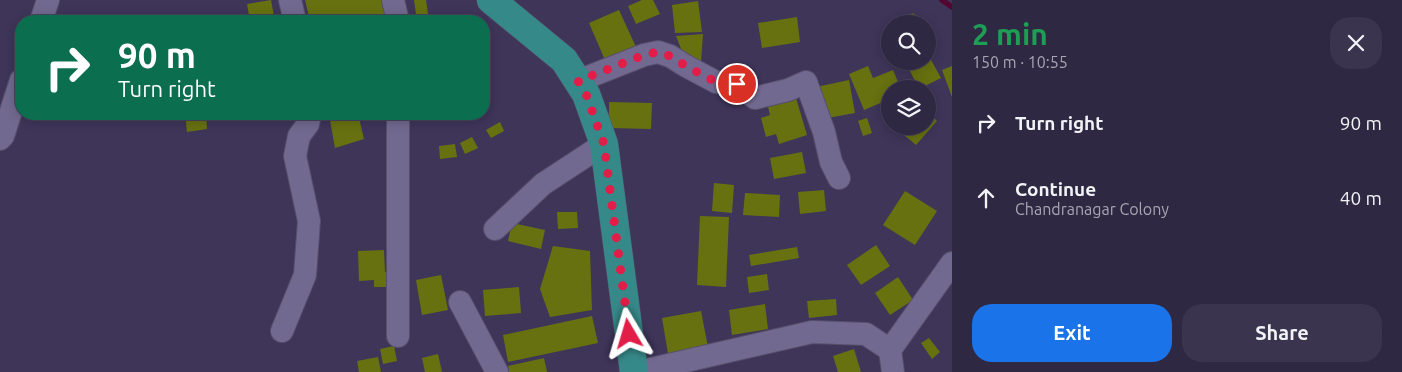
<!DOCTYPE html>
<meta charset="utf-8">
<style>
body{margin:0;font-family:Ubuntu,sans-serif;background:#3a344e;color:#f1f3f6;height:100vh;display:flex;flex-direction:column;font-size:19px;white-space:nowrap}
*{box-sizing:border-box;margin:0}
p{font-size:16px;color:#a7a6b2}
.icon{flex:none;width:28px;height:28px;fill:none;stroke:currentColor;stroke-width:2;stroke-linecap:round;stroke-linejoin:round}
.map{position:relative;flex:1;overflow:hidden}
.side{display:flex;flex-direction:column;background:#2e2843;width:450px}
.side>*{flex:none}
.guide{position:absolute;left:15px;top:15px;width:475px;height:105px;border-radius:20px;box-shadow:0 2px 12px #0003,0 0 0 1px #49445c;background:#0b6e4f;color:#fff;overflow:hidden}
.controls{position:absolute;left:881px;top:15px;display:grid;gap:10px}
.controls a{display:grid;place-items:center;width:55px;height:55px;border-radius:50%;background:#2e2843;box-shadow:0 2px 12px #0003,0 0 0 1px #49445c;font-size:25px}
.pin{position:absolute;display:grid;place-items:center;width:42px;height:42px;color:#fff;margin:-21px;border:2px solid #fff;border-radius:50%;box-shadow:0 1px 5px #0007}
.me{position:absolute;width:55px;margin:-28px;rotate:353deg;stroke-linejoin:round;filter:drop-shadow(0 0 4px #0008)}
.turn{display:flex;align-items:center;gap:18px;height:105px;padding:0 20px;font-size:22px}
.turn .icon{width:65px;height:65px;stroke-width:2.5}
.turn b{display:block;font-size:35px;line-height:42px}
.round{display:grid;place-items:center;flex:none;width:52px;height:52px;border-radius:20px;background:#3a344e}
.summary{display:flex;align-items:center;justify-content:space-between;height:85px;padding:0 20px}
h1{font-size:30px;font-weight:600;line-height:38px;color:#1e9e55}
.action{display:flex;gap:10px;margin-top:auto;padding:10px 20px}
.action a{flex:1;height:58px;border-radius:20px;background:#1a73e8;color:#fff;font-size:20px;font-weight:600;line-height:58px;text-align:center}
.action a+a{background:#3a344e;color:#f1f3f6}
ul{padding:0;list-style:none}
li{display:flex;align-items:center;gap:15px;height:75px;padding:0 20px}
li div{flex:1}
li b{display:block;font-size:19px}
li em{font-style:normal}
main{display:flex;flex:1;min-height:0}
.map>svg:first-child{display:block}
</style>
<main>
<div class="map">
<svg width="952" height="372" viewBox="0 0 952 372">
<rect width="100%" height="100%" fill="#3e3559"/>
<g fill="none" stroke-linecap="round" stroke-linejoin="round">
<polyline stroke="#530730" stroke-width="5.5" points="942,0 952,7"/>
</g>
<g fill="#687110">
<polygon points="271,0 275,21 250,21 247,4"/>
<polygon points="305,0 389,0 391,14 377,17 378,21 310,21"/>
<polygon points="414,0 426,0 429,21 417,21"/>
<polygon points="642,0 653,0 660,14 636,24 628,6"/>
<polygon points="698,1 702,32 675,33 672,5"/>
<polygon points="619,10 636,47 605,60 589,23"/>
<polygon points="912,13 920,17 917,24 906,24"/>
<polygon points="797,17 800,42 762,48 758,23"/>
<polygon points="703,34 701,62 682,51 676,36"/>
<polygon points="930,58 941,78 919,89 909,69 923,61 928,61 928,59"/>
<polygon points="868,66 873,78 893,70 901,89 890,89 890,99 864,110 849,74"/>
<polygon points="952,66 952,97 942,70"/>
<polygon points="849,80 855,113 822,119 816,87"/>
<polygon points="796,98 807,135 779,144 776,134 766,137 761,118 770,115 768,107"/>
<polygon points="609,102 652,103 651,129 609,128"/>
<polygon points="928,112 937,121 916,145 897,129 900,126 928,126"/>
<polygon points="185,114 206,114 207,129 187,132"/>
<polygon points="358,114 364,139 335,148 330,120"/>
<polygon points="442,114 459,114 460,116 442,117"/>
<polygon points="867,118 872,133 863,136 858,121"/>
<polygon points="500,122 504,131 491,138 486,130"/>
<polygon points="472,137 478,148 465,154 460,143"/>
<polygon points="455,144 457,157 440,159 439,146"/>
<polygon points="802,152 806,173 774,179 770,158"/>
<polygon points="714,183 734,185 732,213 712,211"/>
<polygon points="824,190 826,211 800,214 798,192"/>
<polygon points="905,191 937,211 915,245 883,225"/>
<polygon points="745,193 780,195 779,217 743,215"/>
<polygon points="557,212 577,212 578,228 558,229"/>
<polygon points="700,216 729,217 726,287 697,285"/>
<polygon points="512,223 545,230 541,249 508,241"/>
<polygon points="876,245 890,266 861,285 847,265"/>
<polygon points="553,246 590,251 592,310 550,317 540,289"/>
<polygon points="797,247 799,258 751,266 749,255"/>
<polygon points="384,250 385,272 390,272 390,287 374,287 374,280 359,281 358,251"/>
<polygon points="767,274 769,290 749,293 747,277"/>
<polygon points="441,275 448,310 422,315 416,280"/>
<polygon points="898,277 913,300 890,315 875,293"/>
<polygon points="519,287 521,313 485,316 483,290"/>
<polygon points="836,299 837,315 809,318 807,301"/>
<polygon points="765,304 768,329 732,335 729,310"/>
<polygon points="701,311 708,347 668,354 662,318"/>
<polygon points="592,316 598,343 508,362 503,335"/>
<polygon points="929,338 940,352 932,359 921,343"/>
<polygon points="394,346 397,361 383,364 380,349"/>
<polygon points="854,349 861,372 838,372 833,356"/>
<polygon points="438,354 442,372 425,372 422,358"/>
<polygon points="378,357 381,372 359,372 357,361"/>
<polygon points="544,358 547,372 509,372 508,366"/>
</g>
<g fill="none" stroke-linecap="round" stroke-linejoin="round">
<defs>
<g id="minor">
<polyline points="290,0 295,21"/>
<polyline points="393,0 398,21"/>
<polyline points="41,21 48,0"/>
<polyline points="578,81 644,55 658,52 670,56 686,66 716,82 737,84 755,98 788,90 806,82 824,132 831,162 839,178"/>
<polyline points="0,139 3,136 21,80"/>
<polyline points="495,229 543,184 604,144"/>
<polyline points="460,302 497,372"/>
<polyline points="282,331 305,275 309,221 295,156 299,136 308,124 310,114"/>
<polyline points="398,336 398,114"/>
<polyline points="638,372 812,332 866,334 890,350"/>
<polyline points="893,372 890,350 952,263"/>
</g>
<polyline id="major" points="491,0 564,60 586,94 604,144 634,372"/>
</defs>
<use href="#minor" stroke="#57506b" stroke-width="24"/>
<use href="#major" stroke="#57506b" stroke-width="29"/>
<use href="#minor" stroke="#726990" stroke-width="22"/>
<use href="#major" stroke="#368989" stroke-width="28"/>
</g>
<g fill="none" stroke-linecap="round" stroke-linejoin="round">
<polyline stroke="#e11d48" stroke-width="9" stroke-dasharray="0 16.2" points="629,334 604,144 586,94 578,81 644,55 658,52 670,56 686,66 716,82 737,84"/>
</g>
</svg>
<div class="controls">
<a><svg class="icon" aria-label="search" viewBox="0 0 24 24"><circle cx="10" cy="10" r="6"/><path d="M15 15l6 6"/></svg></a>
<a><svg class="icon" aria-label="layers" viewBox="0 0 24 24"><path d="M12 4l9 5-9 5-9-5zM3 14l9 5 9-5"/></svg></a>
</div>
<div class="pin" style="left:737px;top:84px;background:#d93025"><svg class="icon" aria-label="arrive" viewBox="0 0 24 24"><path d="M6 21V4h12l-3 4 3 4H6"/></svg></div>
<svg class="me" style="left:629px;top:334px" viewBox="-20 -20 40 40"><path d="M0-17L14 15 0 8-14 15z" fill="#e11d48" stroke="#fff" stroke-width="4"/></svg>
<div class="guide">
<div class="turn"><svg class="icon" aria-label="right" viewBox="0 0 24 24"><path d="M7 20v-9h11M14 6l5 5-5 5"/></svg><div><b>90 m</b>Turn right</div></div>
</div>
</div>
<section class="side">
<div class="summary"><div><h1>2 min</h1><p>150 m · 10:55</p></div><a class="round"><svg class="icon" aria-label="close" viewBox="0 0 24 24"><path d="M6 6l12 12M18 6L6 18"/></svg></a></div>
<ul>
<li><svg class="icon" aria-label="right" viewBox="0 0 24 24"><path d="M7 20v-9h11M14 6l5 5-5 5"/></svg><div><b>Turn right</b></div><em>90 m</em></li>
<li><svg class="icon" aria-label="ahead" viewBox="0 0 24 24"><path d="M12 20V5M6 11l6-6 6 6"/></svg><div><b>Continue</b><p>Chandranagar Colony</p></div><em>40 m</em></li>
</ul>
<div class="action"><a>Exit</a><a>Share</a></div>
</section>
</main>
